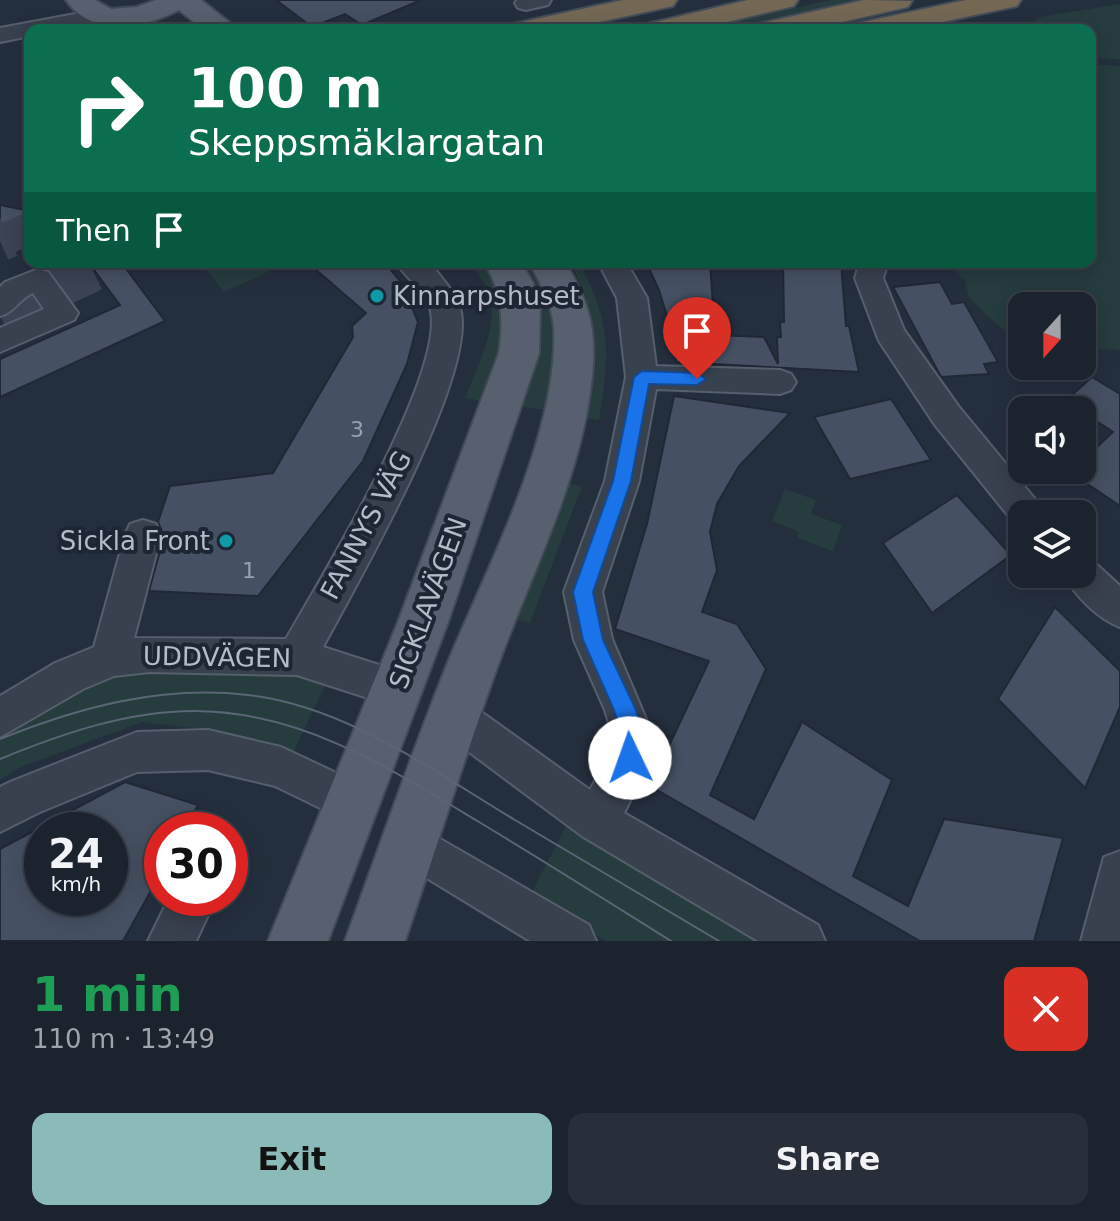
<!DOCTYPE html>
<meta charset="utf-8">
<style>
body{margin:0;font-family:"DejaVu Sans",sans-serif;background:#282f3a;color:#f1f3f6;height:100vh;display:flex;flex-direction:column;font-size:30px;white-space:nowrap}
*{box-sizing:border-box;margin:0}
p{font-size:26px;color:#a0a4aa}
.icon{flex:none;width:44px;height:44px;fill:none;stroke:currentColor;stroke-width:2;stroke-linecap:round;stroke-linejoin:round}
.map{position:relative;height:941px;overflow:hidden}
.panel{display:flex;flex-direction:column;background:#1b232e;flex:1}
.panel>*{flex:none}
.banner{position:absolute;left:24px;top:24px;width:1072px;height:244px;border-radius:16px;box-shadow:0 4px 20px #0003,0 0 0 2px #39404a;background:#0b6e4f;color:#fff;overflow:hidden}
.needle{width:52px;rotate:201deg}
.tools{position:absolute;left:1008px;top:292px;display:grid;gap:16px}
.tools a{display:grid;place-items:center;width:88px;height:88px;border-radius:16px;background:#1b232e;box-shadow:0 4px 20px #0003,0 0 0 2px #39404a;font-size:40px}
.speed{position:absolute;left:24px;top:812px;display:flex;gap:16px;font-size:40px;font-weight:700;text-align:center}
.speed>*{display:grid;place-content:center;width:104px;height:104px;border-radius:50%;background:#1b232e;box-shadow:0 4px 20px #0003,0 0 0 2px #39404a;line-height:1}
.speed small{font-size:20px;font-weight:400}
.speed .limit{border:12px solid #d22;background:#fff;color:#111}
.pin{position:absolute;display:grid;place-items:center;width:68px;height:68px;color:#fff;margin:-82px -34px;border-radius:50% 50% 50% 0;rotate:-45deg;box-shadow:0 0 8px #0007}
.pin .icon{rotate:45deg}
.me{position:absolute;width:88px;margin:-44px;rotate:357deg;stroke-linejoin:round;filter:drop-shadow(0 0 6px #0008)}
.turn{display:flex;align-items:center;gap:28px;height:168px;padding:0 32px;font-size:36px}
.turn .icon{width:104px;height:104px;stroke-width:2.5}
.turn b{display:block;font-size:56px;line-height:68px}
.then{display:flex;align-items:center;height:76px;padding:0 32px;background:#0003;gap:16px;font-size:30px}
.round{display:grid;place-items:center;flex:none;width:84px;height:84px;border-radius:16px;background:#282f3a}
.overview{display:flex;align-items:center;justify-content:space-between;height:136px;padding:0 32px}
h1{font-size:48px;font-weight:800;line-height:60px;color:#1e9e55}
.action{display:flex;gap:16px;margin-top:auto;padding:16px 32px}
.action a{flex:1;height:92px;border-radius:16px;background:#8bbbb9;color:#111;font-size:32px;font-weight:800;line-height:92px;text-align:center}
.action a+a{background:#282f3a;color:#f1f3f6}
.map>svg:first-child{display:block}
</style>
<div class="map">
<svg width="1120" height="941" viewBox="0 0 1120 941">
<rect width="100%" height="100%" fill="#242f3e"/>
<g fill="#263c3f">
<polygon points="830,0 870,0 730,30 699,30"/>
<polygon points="1120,4 1120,59 1090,58 1090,30 1032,30 1034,22 1040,17"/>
<polygon points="1090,64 1120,66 1120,350 1082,348 1082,306 1022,306 1022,348 969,298 965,280 942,262 1090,262"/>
<polygon points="200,262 284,262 285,264 224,292"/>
<path d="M 468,262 L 480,262 L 502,293 L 506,332 L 481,401 L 465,398 C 476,370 503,318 487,288 C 483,279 474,270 468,262 Z"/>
<path d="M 522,262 L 533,262 L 555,319 L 555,347 L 547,410 L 522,407 C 536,353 553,314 522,262 Z"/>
<path d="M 569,262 L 578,262 C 612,321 610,355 599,420 L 581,418 C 592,360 603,316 569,262 Z"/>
<polygon points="567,483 582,486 530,623 511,619"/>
<polygon points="785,489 816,500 811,514 842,525 833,551 797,538 799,532 772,521"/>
<polygon points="250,667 327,681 293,753 217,731 142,722 21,767 0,780 0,730 130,669"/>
<polygon points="569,820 778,941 606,941 531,894"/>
</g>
<g fill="#455162" stroke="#1f2835" stroke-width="2" fill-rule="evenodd">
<polygon points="276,0 421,0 362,25 345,14 312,27"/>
<polygon points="0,205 30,211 30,230 22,240 0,236"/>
<polygon points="88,262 121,262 165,321 0,397 0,359 120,305"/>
<polygon points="307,262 384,262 402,283 418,322 407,364 363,461 258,596 149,591 164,536 158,522 170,486 273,473 353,337 352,326 366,313"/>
<polygon points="646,262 710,262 715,335 764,337 778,364 777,337 781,337 780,322 784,322 783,262 841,262 846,326 849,326 859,372 676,362 671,329 659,290"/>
<polygon points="940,282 952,304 964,302 998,362 984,364 989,374 941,377 893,287"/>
<polygon points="1092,377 1120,394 1120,506 1070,472 1082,470 1082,461 1113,432 1065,401"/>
<polygon points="674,396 790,413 739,466 717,504 710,532 717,570 702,612 737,624 766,669 710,795 754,819 802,722 892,780 853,876 908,906 944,819 1063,838 1034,941 920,941 657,790 666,774 658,769 709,661 615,629 647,524"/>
<polygon points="891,399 931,460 850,479 814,417"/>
<polygon points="957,495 1011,555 932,613 883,543"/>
<polygon points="1055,607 1120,671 1120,707 1085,788 998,699"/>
<path d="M 125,782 L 198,805 L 184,830 L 162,830 L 162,871 L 123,941 L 0,941 L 0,849 ZM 42,830 L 110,830 L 110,898 L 42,898 Z"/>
</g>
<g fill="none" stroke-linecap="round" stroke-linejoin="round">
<polyline stroke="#3a4453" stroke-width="32" stroke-dasharray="32 16" stroke-linecap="butt" points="4,239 30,229"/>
<g stroke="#3a4453" stroke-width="41" stroke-dasharray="41 21" stroke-linecap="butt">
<polyline points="0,241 9,237"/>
<polyline points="0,315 112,262"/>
</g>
<defs>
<g id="minor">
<polygon points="517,0 551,0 548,5 526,10 518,8 515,3"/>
<polygon points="102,9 110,11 113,16 110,21 63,30 30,30 30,36 0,42 0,28"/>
<path d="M 396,262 L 431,264 C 440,277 454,290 459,305 C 483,366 356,585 323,647 L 410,675 L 416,688 L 410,701 L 396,707 L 297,675 L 149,672 L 114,676 L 83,689 L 0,737 L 0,696 L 55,663 L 94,647 L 125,535 L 130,524 L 143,520 L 156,524 L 161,535 L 134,638 L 286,639 C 319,581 453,363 429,305 C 422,288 405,277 396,262 Z"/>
<polygon points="598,262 626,262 647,298 656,366 780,370 791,374 796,382 791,390 780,394 656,389 639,481 602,592 612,639 652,733 651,758 624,813 818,925 825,941 758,941 582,836 441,731 435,717 441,703 455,698 469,703 590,790 610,754 612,733 605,710 574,640 564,592 605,481 626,377 617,298"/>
<polygon points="860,262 888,262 883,278 904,330 959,407 1039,504 1045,514 1022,514 1022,527 1015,524 935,425 879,341 855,278"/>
<path d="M 38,269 L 48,272 L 78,313 L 74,320 L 0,352 L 0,328 L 44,309 L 33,293 C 19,299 15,312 0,316 L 0,287 L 5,282 Z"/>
<path d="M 1082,558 L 1095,563 L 1120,586 L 1120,627 C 1098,619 1074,595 1064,574 L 1082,574 Z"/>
<polygon points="208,730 281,747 366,787 372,802 366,817 351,823 275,786 208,770 137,772 40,812 0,832 0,787 10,782 137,732"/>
<polygon points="409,821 589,925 596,941 530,941 394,858 387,843 394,828"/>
<polygon points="1120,851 1120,941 1081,941 1104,857"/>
<polygon points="169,898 216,898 196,941 148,941"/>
</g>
<g id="major">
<path d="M 66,0 L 95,0 L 111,9 L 137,7 L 156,0 L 201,0 L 239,30 L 204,30 L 179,10 C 142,29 92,38 66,0 Z"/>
<path d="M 484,262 L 521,262 L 533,283 L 540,305 L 539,353 L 448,622 L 328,941 L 268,941 L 398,622 L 499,353 C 504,318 502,292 484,262 Z"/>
<path d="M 529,262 L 565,262 C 589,301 597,330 592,377 C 582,477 532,572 498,665 C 465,756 436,849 405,941 L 345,941 C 379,848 411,754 448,662 C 488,565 558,435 554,329 C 553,305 540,283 529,262 Z"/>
</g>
<g id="highway">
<polygon points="623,0 677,0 673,6 563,30 508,30 513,24"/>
<polygon points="748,0 798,0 794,6 694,30 642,30 647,24"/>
<polygon points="864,0 912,1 908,7 807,30 753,30 758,24"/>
<polygon points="966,0 1021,0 1017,6 905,30 849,30 854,24"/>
</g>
</defs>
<use href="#minor" stroke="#565f6c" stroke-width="4"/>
<use href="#major" stroke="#414a57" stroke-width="4"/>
<use href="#highway" stroke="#434c59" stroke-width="4"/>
<use href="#minor" fill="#38414e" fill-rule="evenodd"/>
<use href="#major" fill="#56606e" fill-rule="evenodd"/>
<use href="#highway" fill="#746855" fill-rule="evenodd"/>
<g stroke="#5a6575" stroke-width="2">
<path d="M 0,739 C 80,707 161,685 248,695 C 346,706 433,771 515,820 C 583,861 651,901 719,941"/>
<path d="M 0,759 C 61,734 127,711 194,711 C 301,711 391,769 479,822 C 544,861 607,901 671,941"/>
</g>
</g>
<polygon fill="#1a73e8" stroke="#114b97" stroke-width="2" points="642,371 697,373 706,379 697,385 649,384 631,481 593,592 603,640 636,710 643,733 638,766 630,769 622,766 619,758 621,733 614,710 583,640 573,592 613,481 634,377"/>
<g fill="#0f9aa8" stroke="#1d2633" stroke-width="3">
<circle cx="377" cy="296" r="8"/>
<circle cx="226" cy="541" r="8"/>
</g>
<g text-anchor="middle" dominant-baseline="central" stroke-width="8" stroke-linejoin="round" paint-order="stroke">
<g font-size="22" fill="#98a1af">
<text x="357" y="429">3</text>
<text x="249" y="570">1</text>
</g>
<g font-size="26" fill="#b4bcc9" stroke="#1d2633" text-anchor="start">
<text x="393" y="296">Kinnarpshuset</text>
<text x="210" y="541" text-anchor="end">Sickla Front</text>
</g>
<g font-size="26" fill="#b4bcc9" stroke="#1d2633">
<text transform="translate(366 525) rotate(-62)">FANNYS VÄG</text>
<text transform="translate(428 603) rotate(-70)">SICKLAVÄGEN</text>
<text transform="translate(217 657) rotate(1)">UDDVÄGEN</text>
</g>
</g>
</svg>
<div class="tools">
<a><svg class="needle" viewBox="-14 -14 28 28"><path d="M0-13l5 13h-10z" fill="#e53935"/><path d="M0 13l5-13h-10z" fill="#a0a4aa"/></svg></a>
<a><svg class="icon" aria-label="sound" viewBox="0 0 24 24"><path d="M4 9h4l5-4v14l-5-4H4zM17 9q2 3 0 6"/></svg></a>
<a><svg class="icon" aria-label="layers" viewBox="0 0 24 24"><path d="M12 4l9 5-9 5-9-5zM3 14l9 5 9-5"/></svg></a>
</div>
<div class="speed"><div>24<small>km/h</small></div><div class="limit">30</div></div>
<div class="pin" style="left:697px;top:379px;background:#d93025"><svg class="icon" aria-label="arrive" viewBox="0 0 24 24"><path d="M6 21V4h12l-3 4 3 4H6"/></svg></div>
<svg class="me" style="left:630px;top:758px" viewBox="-20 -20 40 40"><circle r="19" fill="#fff"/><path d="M0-13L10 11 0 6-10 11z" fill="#1a73e8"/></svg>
<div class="banner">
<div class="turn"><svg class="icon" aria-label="right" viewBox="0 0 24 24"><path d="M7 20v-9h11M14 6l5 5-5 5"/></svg><div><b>100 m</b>Skeppsmäklargatan</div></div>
<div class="then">Then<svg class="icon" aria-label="arrive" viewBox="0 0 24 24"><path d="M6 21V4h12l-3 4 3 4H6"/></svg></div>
</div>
</div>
<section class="panel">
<div class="overview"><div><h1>1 min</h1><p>110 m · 13:49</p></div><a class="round" style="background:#d93025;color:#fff"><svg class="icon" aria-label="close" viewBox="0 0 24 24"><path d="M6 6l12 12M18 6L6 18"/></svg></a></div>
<div class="action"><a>Exit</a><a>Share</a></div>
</section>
